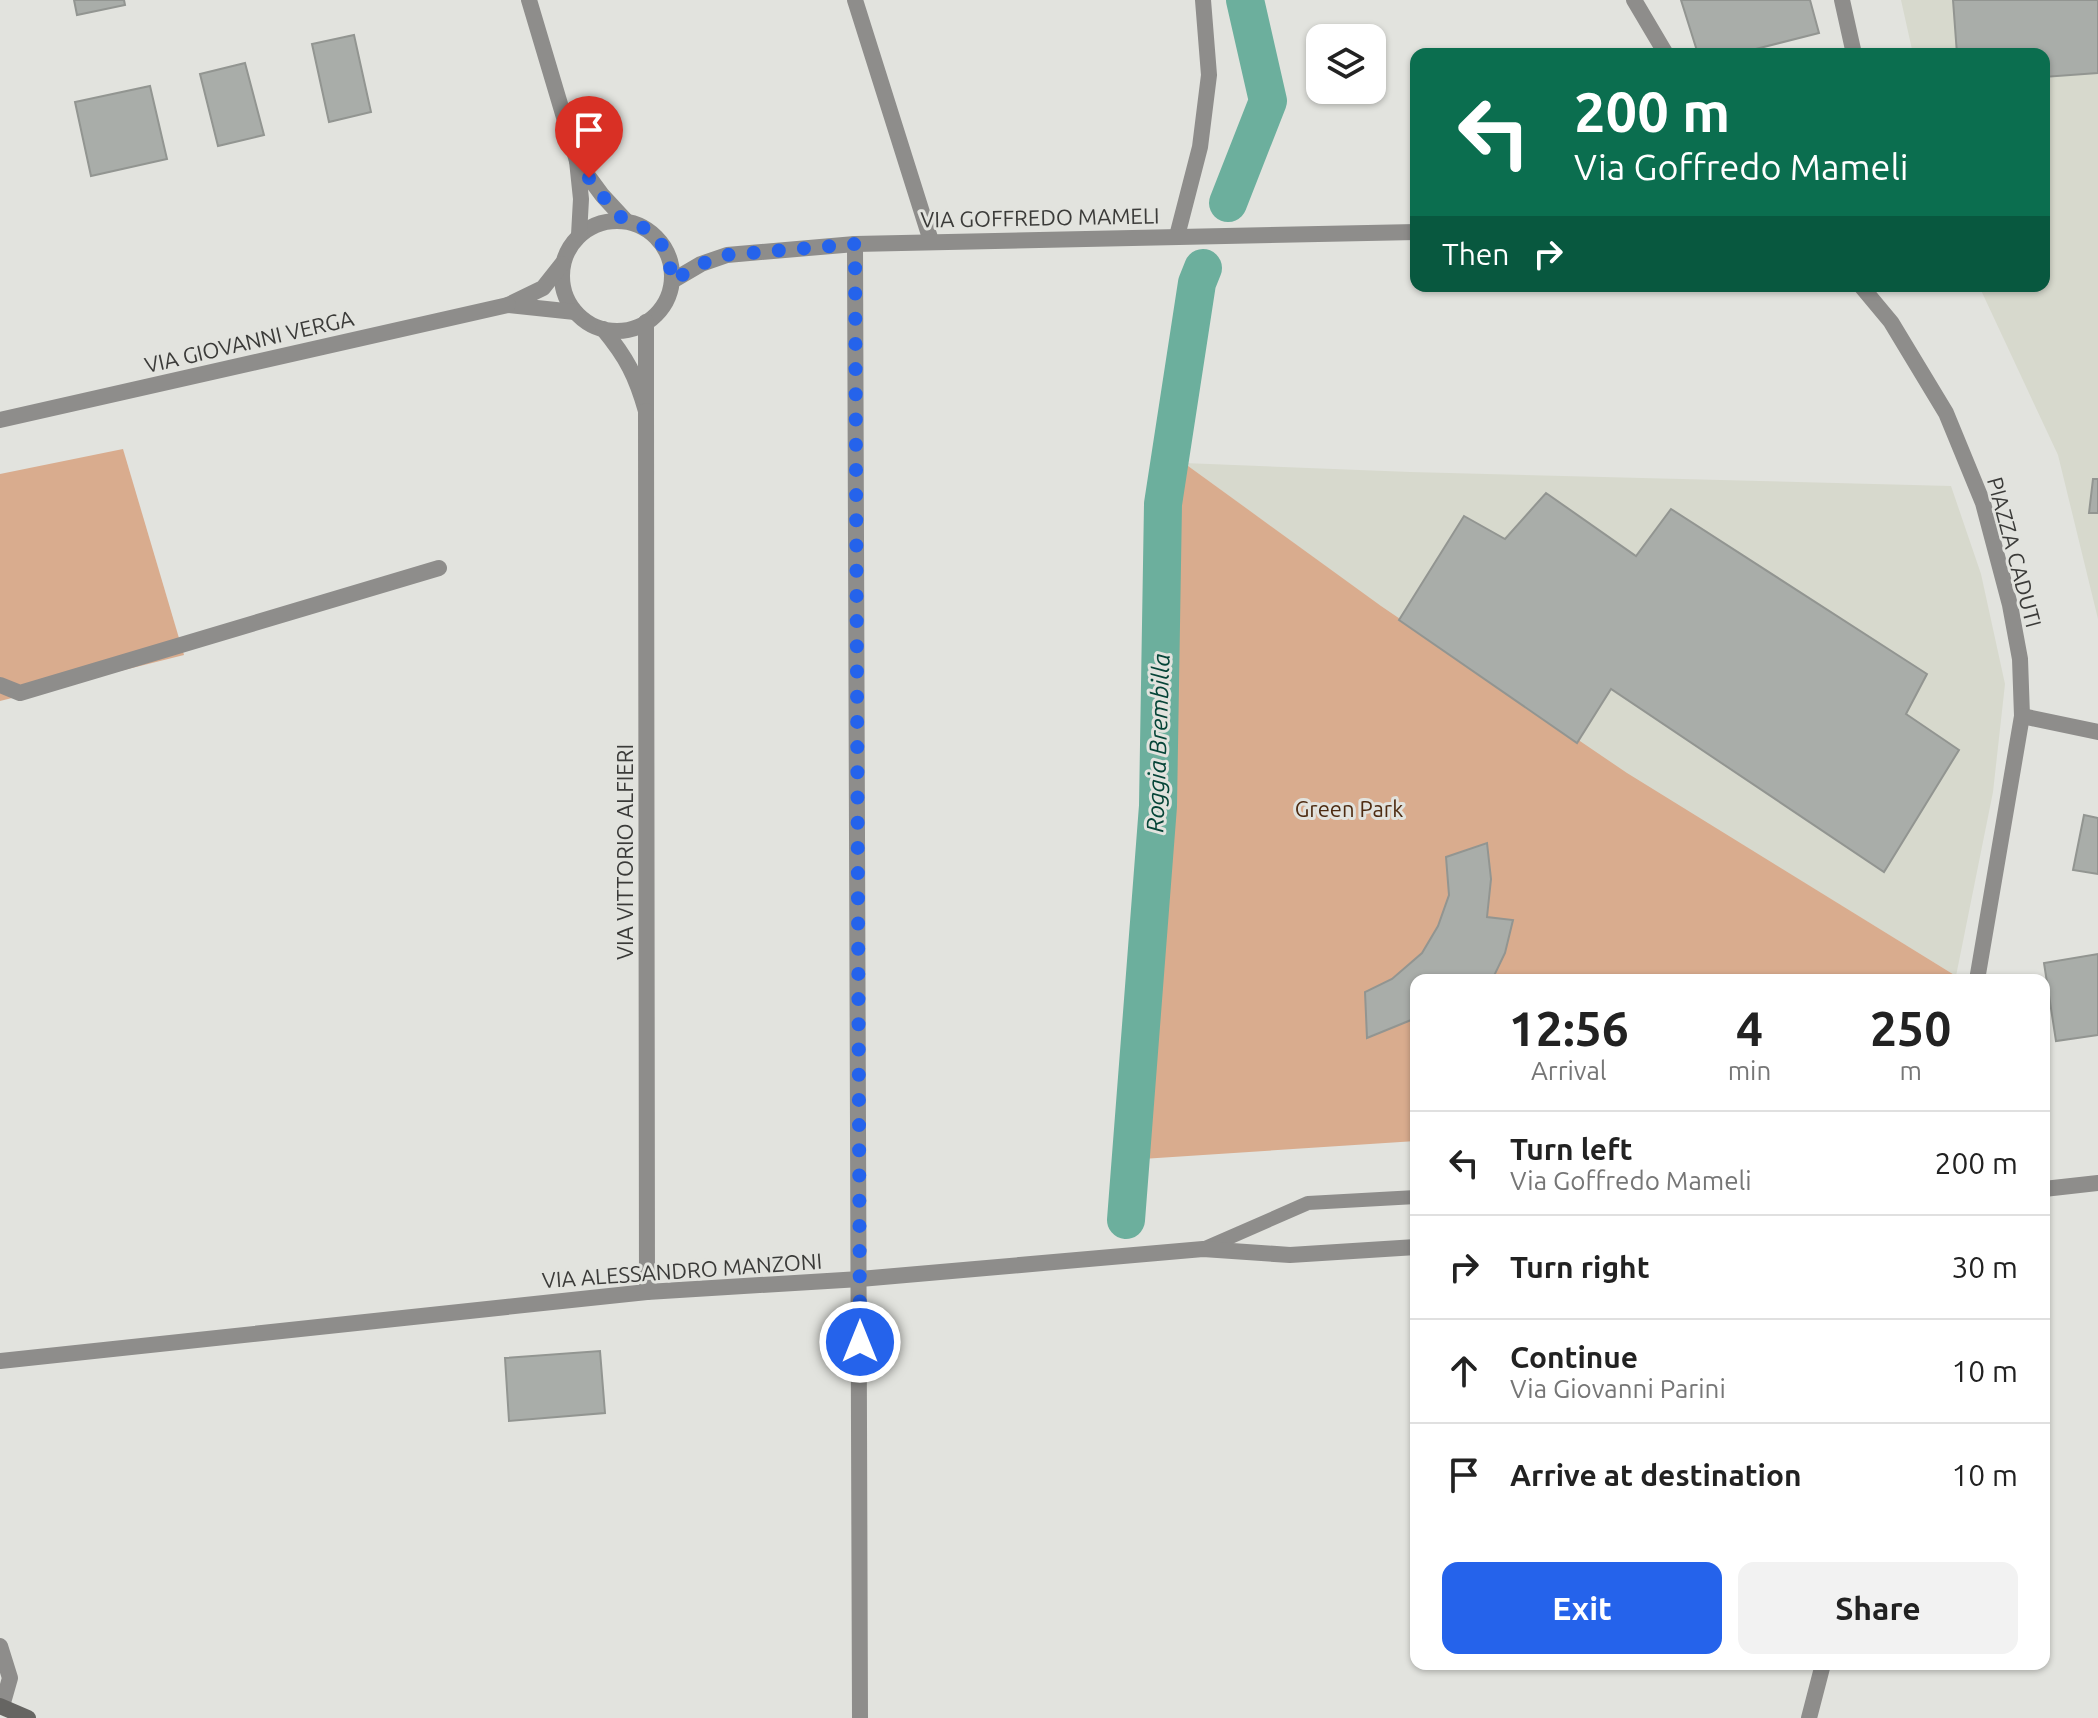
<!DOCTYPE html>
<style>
body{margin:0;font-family:Ubuntu,sans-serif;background:#f2f2f2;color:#222;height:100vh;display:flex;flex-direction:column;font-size:30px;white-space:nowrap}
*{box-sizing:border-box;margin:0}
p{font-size:26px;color:#767676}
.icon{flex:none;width:44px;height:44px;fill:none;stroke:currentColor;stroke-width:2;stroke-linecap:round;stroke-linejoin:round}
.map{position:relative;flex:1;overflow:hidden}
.sheet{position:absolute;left:1410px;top:974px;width:640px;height:696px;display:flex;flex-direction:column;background:#fff;border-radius:16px;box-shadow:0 2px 6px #0004}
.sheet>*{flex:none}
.hud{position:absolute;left:1410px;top:48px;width:640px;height:244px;border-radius:16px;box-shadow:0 2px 6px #0004;background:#0b6e4f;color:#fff;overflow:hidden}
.tools{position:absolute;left:1306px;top:24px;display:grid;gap:16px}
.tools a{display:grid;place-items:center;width:80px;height:80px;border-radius:16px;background:#fff;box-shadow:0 2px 6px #0004;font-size:40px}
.pin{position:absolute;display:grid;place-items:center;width:68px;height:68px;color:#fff;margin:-82px -34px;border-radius:50% 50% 50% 0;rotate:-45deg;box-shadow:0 0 8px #0007}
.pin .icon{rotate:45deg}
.me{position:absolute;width:88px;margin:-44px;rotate:0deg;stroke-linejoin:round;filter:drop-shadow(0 0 6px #0008)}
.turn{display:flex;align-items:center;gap:28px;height:168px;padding:0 32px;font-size:36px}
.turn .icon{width:104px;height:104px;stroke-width:2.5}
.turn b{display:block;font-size:56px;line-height:68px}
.then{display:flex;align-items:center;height:76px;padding:0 32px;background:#0003;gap:16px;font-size:30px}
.eta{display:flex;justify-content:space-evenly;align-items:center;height:136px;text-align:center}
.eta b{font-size:48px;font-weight:700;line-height:56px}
.cta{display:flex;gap:16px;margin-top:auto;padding:16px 32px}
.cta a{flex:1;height:92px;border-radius:16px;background:#2563eb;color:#fff;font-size:32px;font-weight:700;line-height:92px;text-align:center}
.cta a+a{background:#f2f2f2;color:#222}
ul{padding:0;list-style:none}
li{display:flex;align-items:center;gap:24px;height:104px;padding:0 32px;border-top:2px solid #e0e0e0}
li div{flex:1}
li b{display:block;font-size:30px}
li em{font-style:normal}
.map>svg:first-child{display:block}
</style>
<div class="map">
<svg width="2098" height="1718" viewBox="0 0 2098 1718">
<rect width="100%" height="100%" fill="#e2e3de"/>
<g fill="#d7d9cd">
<polygon points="1901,0 2098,0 2098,619 2058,455 1979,286 2044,286 2044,54 1913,54"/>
<polygon points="1184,463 1410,472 1951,486 1981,574 2005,684 1993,792 1956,976 1518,707"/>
</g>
<g fill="#d9ac8e">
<polygon points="123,449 184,655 0,701 0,474"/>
<polygon points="1184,463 1381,606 1627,773 1956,976 1956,980 1416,980 1416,1141 1142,1159"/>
</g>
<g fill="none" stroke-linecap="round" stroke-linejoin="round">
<g stroke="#6caf9d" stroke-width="38">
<polyline points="1228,203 1268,101 1245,0"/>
<polyline points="1126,1220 1158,806 1163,504 1197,283 1203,268"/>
</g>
</g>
<g fill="#a9ada9" stroke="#929591" stroke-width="2">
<polygon points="74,0 124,0 125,5 77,15"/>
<polygon points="1681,0 1810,0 1819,33 1736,54 1698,54"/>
<polygon points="1953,0 2098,0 2098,73 2044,77 2044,54 1957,54"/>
<polygon points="354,35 371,112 329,122 312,44"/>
<polygon points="245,63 264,135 218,146 200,74"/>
<polygon points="150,86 167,159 91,176 75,102"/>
<polygon points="2093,479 2098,479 2098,513 2089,513"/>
<polygon points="1546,493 1636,556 1671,509 1927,674 1906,714 1959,750 1884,872 1611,689 1577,743 1399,620 1464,516 1505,539"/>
<polygon points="2084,815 2098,818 2098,874 2073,870"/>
<polygon points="1487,843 1491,879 1487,917 1513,920 1505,953 1492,980 1416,980 1416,1018 1367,1038 1365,992 1392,979 1422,953 1438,926 1449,895 1446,857"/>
<polygon points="2098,954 2098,1035 2056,1041 2044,963"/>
<polygon points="600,1351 605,1413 509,1421 505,1358"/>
</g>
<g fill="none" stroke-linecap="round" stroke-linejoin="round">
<polyline stroke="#8e8d8b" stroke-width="14" points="1203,1249 1308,1203 1416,1197"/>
<g stroke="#8e8d8b" stroke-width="16">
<polyline points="529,0 577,161"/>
<polyline points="855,0 931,241"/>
<polyline points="1634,0 1666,54"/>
<polyline points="1842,0 1854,54"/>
<circle cx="617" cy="276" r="55"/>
<polyline points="579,235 581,199 577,161 602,195 626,221"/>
<polyline points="1177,236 1200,147 1209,75 1203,0"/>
<polyline points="855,244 860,1718"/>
<polyline points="562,264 543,288 508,305 575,312"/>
<polyline points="672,281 701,264 727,255 855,244 1416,232"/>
<polyline points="1861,286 1891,322 1946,413 1983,503 2010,605 2020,659 2022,716 1977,980"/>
<path d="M 603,329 C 627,358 636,376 646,411 L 646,322"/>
<polyline points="646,411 647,1292"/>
<polyline points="0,420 508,305"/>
<polyline points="0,685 20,693 439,568"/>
<polyline points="2022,716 2098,732"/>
<polyline points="2044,1189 2098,1183"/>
<polyline points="0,1361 647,1292 860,1279 1203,1249 1290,1255 1416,1247"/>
<polyline points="0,1646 10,1678 2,1706"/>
<polyline points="1809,1718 1823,1664"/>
</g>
<polyline stroke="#666562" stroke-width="16" points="0,1706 28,1718"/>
</g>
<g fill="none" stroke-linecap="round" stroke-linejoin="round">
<path stroke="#2563eb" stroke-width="14" stroke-dasharray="0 25.2" d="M 589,178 C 598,190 615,214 626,221 C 631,224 638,225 644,228 C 664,239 670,259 672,281 L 701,264 L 727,255 L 855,244 L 860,1342"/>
</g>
<g text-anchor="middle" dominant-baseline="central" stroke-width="6" stroke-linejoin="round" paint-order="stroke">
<g font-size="22" fill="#3b3b39" stroke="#e2e3de">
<text transform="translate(1040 217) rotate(-1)">VIA GOFFREDO MAMELI</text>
<text transform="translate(249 341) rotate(-13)">VIA GIOVANNI VERGA</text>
<text transform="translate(2015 552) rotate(75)">PIAZZA CADUTI</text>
<text transform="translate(624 852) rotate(-90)">VIA VITTORIO ALFIERI</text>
<text transform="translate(682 1270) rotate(-4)">VIA ALESSANDRO MANZONI</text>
</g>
<g font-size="22" fill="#4d2b11" stroke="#e2e3de">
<text x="1349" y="808">Green Park</text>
</g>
<g font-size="24" font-style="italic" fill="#054437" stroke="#e2e3de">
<text transform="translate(1158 743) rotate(-88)">Roggia Brembilla</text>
</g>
</g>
</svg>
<div class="tools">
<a><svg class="icon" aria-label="layers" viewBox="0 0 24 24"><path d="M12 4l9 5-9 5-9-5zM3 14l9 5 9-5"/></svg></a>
</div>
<div class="pin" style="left:589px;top:178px;background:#d93025"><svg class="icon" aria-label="arrive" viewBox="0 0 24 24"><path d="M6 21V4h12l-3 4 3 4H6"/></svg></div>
<svg class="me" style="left:860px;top:1342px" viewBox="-20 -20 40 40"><circle r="17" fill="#2563eb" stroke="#fff" stroke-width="3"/><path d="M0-11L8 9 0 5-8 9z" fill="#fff"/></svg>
<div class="hud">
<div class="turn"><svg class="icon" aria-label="left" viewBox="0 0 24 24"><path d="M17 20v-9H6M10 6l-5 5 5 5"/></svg><div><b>200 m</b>Via Goffredo Mameli</div></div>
<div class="then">Then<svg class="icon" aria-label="right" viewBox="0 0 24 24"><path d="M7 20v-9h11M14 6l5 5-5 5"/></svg></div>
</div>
<section class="sheet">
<div class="eta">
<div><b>12:56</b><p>Arrival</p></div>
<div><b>4</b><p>min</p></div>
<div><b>250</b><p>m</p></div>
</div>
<ul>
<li><svg class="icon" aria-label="left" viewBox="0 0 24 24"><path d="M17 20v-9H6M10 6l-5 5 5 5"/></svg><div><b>Turn left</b><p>Via Goffredo Mameli</p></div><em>200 m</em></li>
<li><svg class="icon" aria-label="right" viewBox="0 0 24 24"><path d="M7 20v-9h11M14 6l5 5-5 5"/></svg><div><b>Turn right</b></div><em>30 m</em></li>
<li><svg class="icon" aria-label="ahead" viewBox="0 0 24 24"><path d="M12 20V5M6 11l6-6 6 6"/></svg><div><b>Continue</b><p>Via Giovanni Parini</p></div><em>10 m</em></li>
<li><svg class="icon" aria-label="arrive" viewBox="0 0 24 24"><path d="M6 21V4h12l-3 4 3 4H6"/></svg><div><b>Arrive at destination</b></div><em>10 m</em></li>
</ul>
<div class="cta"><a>Exit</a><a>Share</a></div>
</section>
</div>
